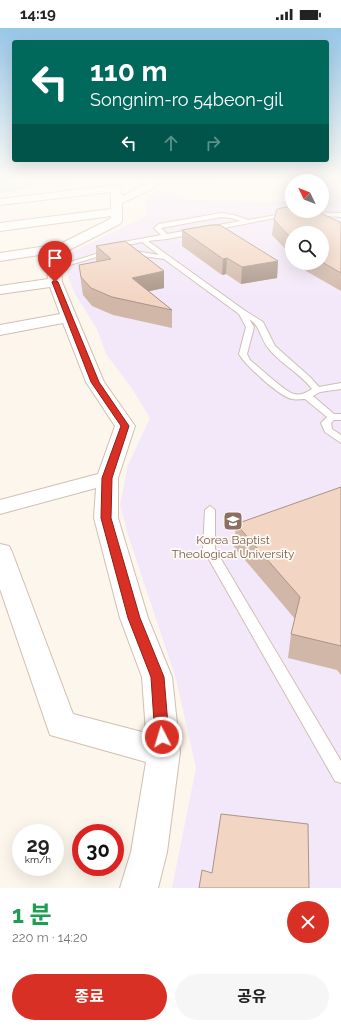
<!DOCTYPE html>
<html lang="ko">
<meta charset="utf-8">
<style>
body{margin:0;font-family:Raleway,"Noto Sans KR",sans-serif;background:#f6f6f6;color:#222;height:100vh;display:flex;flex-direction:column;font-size:15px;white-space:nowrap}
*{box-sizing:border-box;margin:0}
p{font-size:13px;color:#767676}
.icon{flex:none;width:22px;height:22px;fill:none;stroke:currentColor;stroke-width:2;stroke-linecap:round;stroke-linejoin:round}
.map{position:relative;height:860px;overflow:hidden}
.panel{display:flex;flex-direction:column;background:#fff;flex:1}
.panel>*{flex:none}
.hud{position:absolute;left:12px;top:12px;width:317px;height:122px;border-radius:4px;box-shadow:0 4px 16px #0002;background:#00695c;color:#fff;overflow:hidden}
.needle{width:26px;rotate:313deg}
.controls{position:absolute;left:285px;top:146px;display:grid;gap:8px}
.controls a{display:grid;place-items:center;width:44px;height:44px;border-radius:50%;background:#fff;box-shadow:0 4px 16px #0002;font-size:20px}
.speed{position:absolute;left:12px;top:796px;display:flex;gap:8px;font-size:20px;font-weight:700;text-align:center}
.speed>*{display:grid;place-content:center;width:52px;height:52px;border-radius:50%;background:#fff;box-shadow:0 4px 16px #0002;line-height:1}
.speed small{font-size:10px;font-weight:400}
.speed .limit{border:6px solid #d22;background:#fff;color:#111}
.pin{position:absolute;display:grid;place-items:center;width:34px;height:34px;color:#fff;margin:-41px -17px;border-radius:50% 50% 50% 0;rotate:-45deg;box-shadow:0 0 4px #0007}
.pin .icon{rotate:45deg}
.me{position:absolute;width:44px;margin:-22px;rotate:355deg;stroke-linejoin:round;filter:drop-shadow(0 0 3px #0008)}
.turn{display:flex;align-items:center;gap:14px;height:84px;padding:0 12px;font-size:18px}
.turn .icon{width:52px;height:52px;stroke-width:2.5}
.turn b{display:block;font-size:28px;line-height:34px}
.lanes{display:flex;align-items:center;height:38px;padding:0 12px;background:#0003;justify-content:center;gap:20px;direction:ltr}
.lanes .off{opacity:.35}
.round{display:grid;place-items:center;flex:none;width:42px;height:42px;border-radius:21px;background:#f6f6f6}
.summary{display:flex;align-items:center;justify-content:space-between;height:68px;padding:0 12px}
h1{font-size:24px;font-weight:700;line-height:30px;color:#1e9e55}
.button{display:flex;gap:8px;margin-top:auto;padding:8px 12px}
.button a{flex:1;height:46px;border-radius:24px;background:#d93025;color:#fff;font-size:16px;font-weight:700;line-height:46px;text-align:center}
.button a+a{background:#f6f6f6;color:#222}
.status{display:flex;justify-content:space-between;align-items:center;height:28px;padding:0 20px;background:#fff;direction:ltr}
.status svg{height:11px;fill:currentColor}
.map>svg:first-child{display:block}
</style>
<div class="status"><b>14:19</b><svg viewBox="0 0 49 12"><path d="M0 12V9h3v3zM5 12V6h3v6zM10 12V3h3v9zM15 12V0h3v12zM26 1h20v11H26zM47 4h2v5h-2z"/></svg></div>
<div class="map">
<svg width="341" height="860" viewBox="0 0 341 860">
<rect width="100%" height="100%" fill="#fdf6ec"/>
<g fill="#f5e8da">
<polygon points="131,150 241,150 240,153 161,157 137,157"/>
<polygon points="291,150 330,150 333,151 333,156 322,158 322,153 292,153"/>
</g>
<path fill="#f3e8fa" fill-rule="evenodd" d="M 330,150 L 341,150 L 341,860 L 172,860 L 196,740 L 176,651 L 129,510 L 120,477 L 128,437 L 150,390 L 131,359 L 106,326 L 97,301 L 75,266 L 61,230 L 148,187 L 144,175 L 149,167 L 158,162 L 170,161 L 174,166 L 188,172 L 292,173 L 292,183 L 322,183 L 322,171 L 333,156 L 333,151 ZM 292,205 L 322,205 L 322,235 L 292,235 Z"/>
<polygon fill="#d8ecc9" points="0,150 99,150 98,151 37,158 0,166"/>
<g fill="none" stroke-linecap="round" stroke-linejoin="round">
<defs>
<g id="service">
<polygon points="307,184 341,185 341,189 309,187 306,185"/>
<path d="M 221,185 L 234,187 L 248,192 L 287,185 L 290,187 L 167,211 L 148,213 L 244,282 L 263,294 L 275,318 L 310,349 L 319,359 L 341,355 L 341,361 L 320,364 L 313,368 L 334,386 L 341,386 L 341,392 L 334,392 L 331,395 L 332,401 L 341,407 L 341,415 L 325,404 L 321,395 L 327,389 L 305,371 C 301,371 296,372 292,371 C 280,369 245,337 239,326 L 246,299 L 239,286 L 164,231 L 128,226 L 125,224 L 128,222 L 159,227 L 142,214 L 122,218 L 100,228 L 56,241 L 51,240 L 96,226 L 118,215 L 161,207 L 154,200 L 159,196 ZM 221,189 L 231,190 L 241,193 L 167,206 L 161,200 ZM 249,291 C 261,298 260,311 269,321 C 282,337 300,345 312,361 C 307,364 301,368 294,366 C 285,364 259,339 250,332 L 247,326 L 254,299 Z"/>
<polygon points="210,478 215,482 215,521 341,733 341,755 335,753 203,521 205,482"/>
</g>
<polygon id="minor" points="142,150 152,150 155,155 154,160 122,175 122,193 120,196 69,222 51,225 61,240 62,254 104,354 135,398 118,450 118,490 148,590 172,649 180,724 167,824 158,860 120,860 131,824 146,734 50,707 0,561 0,516 9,518 12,524 73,686 146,705 142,649 120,590 94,490 96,460 0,486 0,472 98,446 115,398 86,354 63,295 0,307 0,297 60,286 50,259 0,266 0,258 48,251 47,240 39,227 0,233 0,225 60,216 110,191 111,188 0,203 0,195 111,181 111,164 0,177 0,171 116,157 121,160 122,168 144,158 145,155"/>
</defs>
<use href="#service" stroke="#d1beb0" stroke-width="2"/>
<use href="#minor" stroke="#d1beb0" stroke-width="2"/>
<use href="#service" fill="#fff" fill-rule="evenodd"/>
<use href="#minor" fill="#fff" fill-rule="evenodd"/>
</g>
<g fill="#d1b7a8">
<polygon points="274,192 341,195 341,263 306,243 298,235 322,235 322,205 292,205 292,228 272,207"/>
<polygon points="182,202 278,233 277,250 241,256 226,246 222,247 182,218"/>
<polygon points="96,218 164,260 149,263 172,282 172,300 113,287 92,278 83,267 81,254 79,237 96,234"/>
<polygon points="341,459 341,647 337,642 288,630 291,606 295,591 234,519 236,496"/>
</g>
<g fill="#aa9588">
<polygon points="227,230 226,246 222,247 223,231"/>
<polygon points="278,233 277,250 241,256 242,239"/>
<polygon points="164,243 164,260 132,267 132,250"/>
</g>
<g fill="#f3d5c3" stroke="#aa9588">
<polygon points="292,178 292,183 317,183 341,195 341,245 322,234 322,205 292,205 292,211 274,192 277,181"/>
<polygon points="211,197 220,197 278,233 242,239 227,230 223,231 182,202"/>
<polygon points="125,213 164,243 132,250 172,282 112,269 91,260 81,249 79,237 111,231 96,218"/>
<polygon points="341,459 341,618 291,606 300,569 236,496"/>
<polygon points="221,786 308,796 309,860 199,860 202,842 212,845"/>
</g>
<linearGradient id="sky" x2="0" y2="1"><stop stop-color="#97c7e8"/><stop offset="0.56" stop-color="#fefbf6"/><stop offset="1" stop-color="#fefbf6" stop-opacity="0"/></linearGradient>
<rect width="341" height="270" fill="url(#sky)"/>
<polygon fill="#d93025" stroke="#8d1f18" points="55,252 58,254 99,354 129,398 112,450 111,490 140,590 164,649 169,709 167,713 162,715 157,713 155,709 151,649 128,590 101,490 102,450 121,398 91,354 52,254"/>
<defs>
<symbol id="university-square" viewBox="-11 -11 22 22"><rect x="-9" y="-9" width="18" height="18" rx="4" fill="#8d6e63" stroke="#fffaf3"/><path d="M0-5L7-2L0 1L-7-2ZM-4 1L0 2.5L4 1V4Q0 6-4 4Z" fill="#fff"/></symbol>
</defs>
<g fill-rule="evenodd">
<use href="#university-square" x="222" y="482" width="22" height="22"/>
</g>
<g text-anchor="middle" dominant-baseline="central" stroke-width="3.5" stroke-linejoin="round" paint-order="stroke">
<g font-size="12" fill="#785e54" stroke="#fffaf3">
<text x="233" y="512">Korea Baptist<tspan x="233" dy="14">Theological University</tspan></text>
</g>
</g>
</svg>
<div class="controls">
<a><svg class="needle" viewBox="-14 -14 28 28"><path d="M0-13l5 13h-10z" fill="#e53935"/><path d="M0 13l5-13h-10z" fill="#767676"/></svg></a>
<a><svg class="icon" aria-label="search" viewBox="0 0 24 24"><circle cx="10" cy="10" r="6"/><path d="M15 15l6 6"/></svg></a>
</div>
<div class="speed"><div>29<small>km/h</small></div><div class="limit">30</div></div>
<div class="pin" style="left:55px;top:254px;background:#d93025"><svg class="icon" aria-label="arrive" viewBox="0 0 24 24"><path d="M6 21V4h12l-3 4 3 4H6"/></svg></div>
<svg class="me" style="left:162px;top:709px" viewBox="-20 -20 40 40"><circle r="17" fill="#d93025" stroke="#fff" stroke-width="3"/><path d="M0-11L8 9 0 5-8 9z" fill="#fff"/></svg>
<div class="hud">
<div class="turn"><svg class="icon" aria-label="left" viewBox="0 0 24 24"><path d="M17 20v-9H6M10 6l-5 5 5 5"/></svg><div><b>110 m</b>Songnim-ro 54beon-gil</div></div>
<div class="lanes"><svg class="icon" aria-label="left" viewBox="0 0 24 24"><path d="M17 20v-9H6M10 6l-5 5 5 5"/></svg><svg class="icon off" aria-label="ahead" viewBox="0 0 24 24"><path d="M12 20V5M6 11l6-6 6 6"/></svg><svg class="icon off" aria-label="right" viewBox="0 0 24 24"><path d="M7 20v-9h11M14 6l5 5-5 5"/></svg></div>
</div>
</div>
<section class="panel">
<div class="summary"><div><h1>1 분</h1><p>220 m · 14:20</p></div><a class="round" style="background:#d93025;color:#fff"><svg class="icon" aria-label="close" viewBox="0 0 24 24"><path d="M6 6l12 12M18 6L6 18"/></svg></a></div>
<div class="button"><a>종료</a><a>공유</a></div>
</section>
